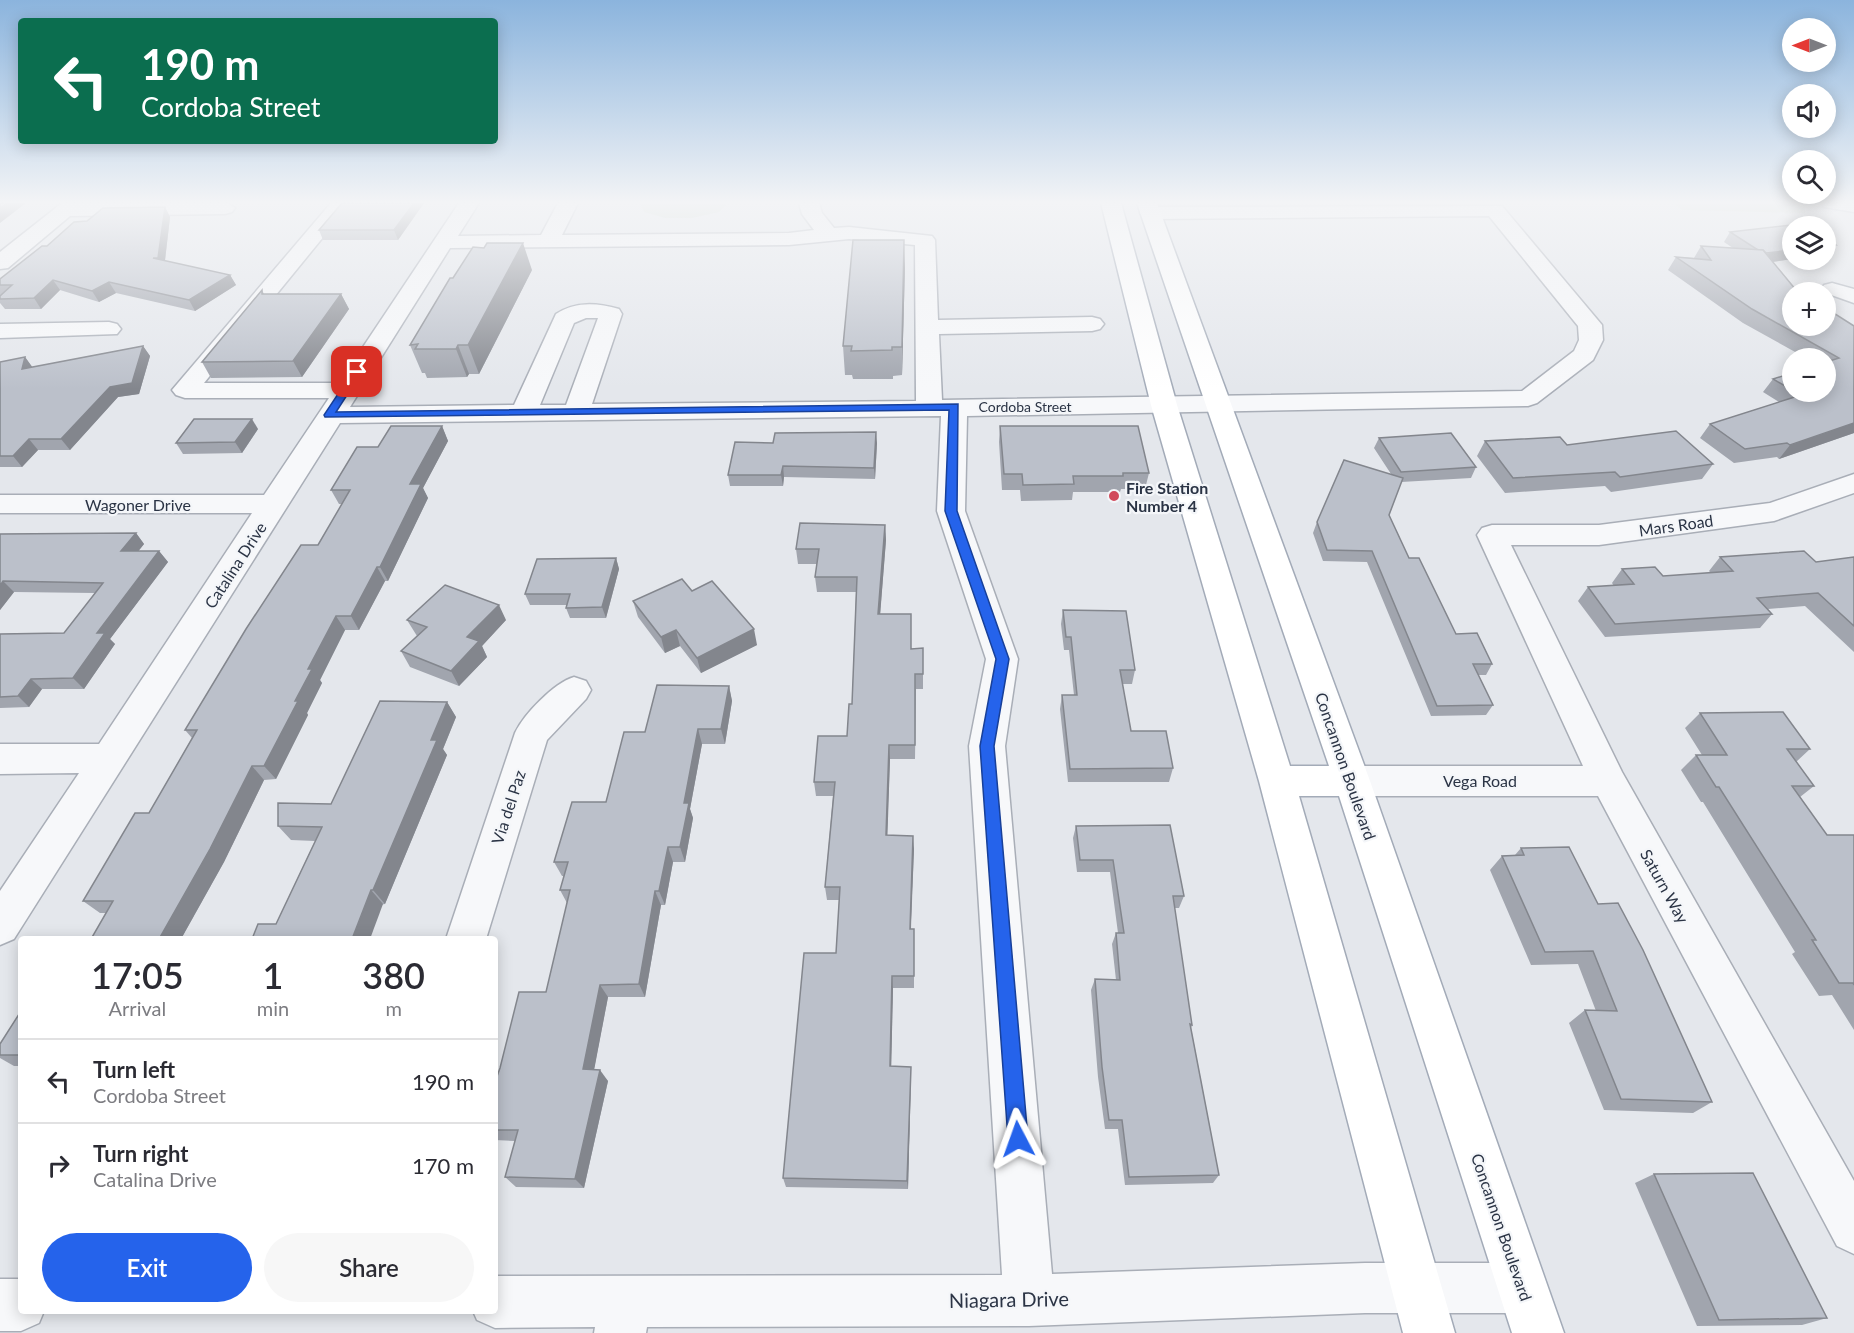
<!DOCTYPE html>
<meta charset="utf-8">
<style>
body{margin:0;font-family:Lato,sans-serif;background:#f7f7f7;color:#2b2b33;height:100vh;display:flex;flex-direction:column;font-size:22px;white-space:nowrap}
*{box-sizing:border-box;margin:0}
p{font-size:20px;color:#7c7c81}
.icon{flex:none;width:33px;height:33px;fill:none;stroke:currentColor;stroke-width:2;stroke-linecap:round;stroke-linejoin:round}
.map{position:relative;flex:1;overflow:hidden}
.sheet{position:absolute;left:18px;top:936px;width:480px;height:378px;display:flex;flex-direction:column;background:#fff;border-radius:6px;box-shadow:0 3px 15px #0003}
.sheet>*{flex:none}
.banner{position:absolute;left:18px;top:18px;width:480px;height:126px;border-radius:6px;box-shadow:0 3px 15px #0003;background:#0b6e4f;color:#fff;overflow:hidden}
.needle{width:39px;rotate:270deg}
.tools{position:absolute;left:1782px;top:18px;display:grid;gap:12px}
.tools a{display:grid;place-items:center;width:54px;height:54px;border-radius:50%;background:#fff;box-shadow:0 3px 15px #0003;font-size:30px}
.pin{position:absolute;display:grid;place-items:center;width:51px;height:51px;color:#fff;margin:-26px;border-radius:12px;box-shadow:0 3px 9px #0006}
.me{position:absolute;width:66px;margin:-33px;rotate:356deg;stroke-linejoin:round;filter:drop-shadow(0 0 4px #0008)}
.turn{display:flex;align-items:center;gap:21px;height:126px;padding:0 24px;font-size:27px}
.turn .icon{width:78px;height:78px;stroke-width:2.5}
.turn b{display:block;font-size:42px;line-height:51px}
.eta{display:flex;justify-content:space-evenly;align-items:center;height:102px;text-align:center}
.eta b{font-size:36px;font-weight:600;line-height:42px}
.button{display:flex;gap:12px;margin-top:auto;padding:12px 24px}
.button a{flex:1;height:69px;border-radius:36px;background:#2563eb;color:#fff;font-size:24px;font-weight:600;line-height:69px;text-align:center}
.button a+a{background:#f7f7f7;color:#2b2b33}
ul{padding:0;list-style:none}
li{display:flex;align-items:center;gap:18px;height:84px;padding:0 24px;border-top:2px solid #e1e1e2}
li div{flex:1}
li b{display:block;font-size:22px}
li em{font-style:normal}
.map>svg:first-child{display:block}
</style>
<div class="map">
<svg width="1854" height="1333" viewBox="0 0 1854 1333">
<rect width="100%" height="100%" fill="#e4e7ec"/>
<g fill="#c9d6c5">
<polygon points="644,203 724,203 726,205 719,212 692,218 665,218 644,212 641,206"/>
<polygon points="1673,203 1788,203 1805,206 1805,213 1682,210"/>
</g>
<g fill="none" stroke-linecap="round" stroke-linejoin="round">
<defs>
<g id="minor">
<polygon points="62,203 227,203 235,208 232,212 225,214 70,216 8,268 0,269 0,252"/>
<path d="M 331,203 L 351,203 L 204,383 L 339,383 L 459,203 L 479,203 L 458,236 L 541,235 L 558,203 L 578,203 L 562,235 L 789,233 L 814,230 L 802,214 L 799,203 L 819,203 L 822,213 L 834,228 L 849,227 L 932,236 L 935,240 L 938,320 L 1092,317 L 1100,319 L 1104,324 L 1100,329 L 1092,331 L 939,334 L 942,400 L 1522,391 L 1574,351 L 1579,340 L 1578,326 L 1489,216 L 1150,219 L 1143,217 L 1140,213 L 1143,209 L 1150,207 L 1502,206 L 1602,325 L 1603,340 L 1593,360 L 1537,403 L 1528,406 L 967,416 L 965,511 L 1018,659 L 1005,746 L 1052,1274 L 1365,1263 L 1522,1263 L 1540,1270 L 1547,1288 L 1540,1306 L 1522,1313 L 1365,1313 L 1029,1326 L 647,1327 L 646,1333 L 594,1333 L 595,1327 L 495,1328 L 477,1320 L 473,1311 L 495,1311 L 495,1276 L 1002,1275 L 969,746 L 986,659 L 937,511 L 941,416 L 340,423 L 14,939 L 0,945 L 0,891 L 79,773 L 0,774 L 0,744 L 99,744 L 252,513 L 0,513 L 0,495 L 264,495 L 329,398 L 185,398 L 176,395 L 172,390 ZM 849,239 L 915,245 L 916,401 L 592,404 L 622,314 L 619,309 C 597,303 576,301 556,314 L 514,405 L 350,407 L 450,248 L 789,245 ZM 586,318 L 598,318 L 566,405 L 540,405 L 574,323 Z"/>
<polygon points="1832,283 1854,289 1854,303 1823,292 1821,290 1824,285"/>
<polygon points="109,322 117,324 121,329 117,334 0,338 0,324"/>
<polygon points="1854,474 1854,493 1774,521 1599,545 1511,545 1622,772 1854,1181 1854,1254 1837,1246 1598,796 1352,796 1339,792 1334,781 1339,770 1352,766 1583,766 1477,535 1482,528 1492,525 1599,525 1770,503"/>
<path d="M 574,677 L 586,681 L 591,690 L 586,699 L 547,740 L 486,939 L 446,939 L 515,733 C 524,714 554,683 574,677 Z"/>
<polygon points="0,1279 21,1279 21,1311 44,1311 39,1323 21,1331 0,1331"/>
</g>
<g id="major">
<polygon points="1101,203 1121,203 1177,405 1290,766 1329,766 1137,203 1157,203 1370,781 1564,1333 1512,1333 1339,796 1299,796 1455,1333 1403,1333 1259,781 1151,405"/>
<polygon points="1821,203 1854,203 1854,212 1824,207"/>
</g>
</defs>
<use href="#minor" stroke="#a9aeb7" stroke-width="3"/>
<use href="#major" stroke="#a3abb8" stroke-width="3"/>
<use href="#minor" fill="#f7f8fa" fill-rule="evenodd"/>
<use href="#major" fill="#fff" fill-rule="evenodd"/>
</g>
<g fill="#a1a5ae">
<polygon points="424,203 398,240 323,240 319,230"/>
<polygon points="165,207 170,217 165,261 230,275 236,285 195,311 116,293 99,302 60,290 41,309 5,309 0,303 0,279 47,246 87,221"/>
<polygon points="1792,226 1792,259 1773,262 1796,290 1854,326 1854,433 1779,459 1777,457 1734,463 1700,438 1710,424 1779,402 1763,392 1773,379 1792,373 1792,392 1826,392 1826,358 1806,358 1743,323 1668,270 1676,257 1694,258 1701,246 1733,248 1724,242 1730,232"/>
<polygon points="905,267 902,375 893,376 893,379 853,379 852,375 845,375 843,346"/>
<polygon points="532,270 479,374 469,374 467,377 427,378 425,373 422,373 410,345"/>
<polygon points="262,290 264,294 341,294 349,309 302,377 211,378 202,362"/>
<polygon points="143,346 150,356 139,394 118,397 70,450 38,450 22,467 0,467 0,362 25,357 32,367"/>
<polygon points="442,426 448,441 423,488 428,498 388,581 385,581 359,630 345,630 320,680 322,683 307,713 308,715 276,779 264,780 224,862 181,939 91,939 106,913 100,913 83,901 149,813 192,738 185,730 318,545 342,504 339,504 331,490 378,447"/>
<polygon points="1000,426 1149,473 1145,489 1121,489 1120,492 1073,492 1072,500 1021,501 1020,490 1002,490 999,442"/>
<polygon points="258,429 242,453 183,454 176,443"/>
<polygon points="1379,438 1476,467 1471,478 1401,482 1389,515 1409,558 1456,634 1492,664 1486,675 1478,675 1493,705 1486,715 1431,716 1367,562 1323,561 1313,533 1317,522 1391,474 1374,448"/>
<polygon points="1485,441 1567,445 1713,464 1702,479 1611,492 1605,486 1505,493 1477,456"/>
<polygon points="877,443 875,479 784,477 783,486 730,486 728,475"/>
<polygon points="885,525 886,540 880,614 912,649 923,648 923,689 916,689 915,759 890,759 887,835 914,849 911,929 914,929 914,988 893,988 891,1066 911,1067 908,1189 786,1187 783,1178 836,953 839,900 827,900 825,887 833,796 816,796 814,782 847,736 852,704 856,592 817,592 815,577 817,564 798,564 796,549"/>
<polygon points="136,533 144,544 138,551 159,551 168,562 110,639 115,644 84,689 42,689 29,707 0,708 0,634 64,633 95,593 14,592 0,610 0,534"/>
<polygon points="1720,557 1816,562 1854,557 1854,652 1805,606 1768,609 1772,614 1760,628 1605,637 1578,601 1588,587 1614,586 1612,583 1622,569 1663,576 1711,573 1709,571"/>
<polygon points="616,558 619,569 606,618 570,618 566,608 567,605 530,605 525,594"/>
<polygon points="692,591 757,645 701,673 680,646 665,653 638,617 633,601"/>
<polygon points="1063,610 1135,670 1132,684 1122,684 1131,731 1173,768 1169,782 1068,782 1060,709 1062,695 1074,695 1069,650 1064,650 1061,624"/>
<polygon points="407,620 506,620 482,646 487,657 459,686 410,667 401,651 417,636"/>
<polygon points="729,686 732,701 725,744 702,744 690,809 693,818 685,862 673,862 665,905 661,905 645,997 608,997 594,1069 608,1081 584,1188 516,1187 505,1177 515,1141 495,1140 495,1082 546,992 567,903 560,890 564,876 562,876 554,862 606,802 645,732"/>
<polygon points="447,702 456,717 443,749 447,755 385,904 276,924 315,841 291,840 278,826 331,804"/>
<polygon points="1700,713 1810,749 1796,762 1814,786 1800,797 1827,835 1854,835 1854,1030 1832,995 1819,996 1792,954 1795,952 1703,802 1701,802 1681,770 1696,755 1702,755 1685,728"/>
<polygon points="1076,826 1184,896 1179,908 1174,908 1192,1025 1191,1028 1219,1175 1213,1183 1125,1185 1118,1129 1105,1129 1098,1077 1091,990 1095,979 1116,980 1112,944 1116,933 1118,933 1110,872 1077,872 1073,838"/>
<polygon points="1521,848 1598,904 1712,1102 1693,1113 1604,1110 1569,1023 1585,1010 1596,1011 1578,964 1531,965 1490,870 1502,856 1515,855"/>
<polygon points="21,1011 21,1066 14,1066 0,1058 0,1044"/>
<polygon points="1654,1174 1827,1318 1802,1325 1697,1326 1635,1183"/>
</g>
<g fill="#83868d">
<polygon points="7,203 26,203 0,223 0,208"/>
<polygon points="414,203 424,203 398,240 394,230"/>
<polygon points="165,207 170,217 164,268 153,258"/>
<polygon points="904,240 905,267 902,375 902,347"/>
<polygon points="523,243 532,270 479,374 468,345"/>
<polygon points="1836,245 1829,255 1826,255 1826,246"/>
<polygon points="1792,250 1792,259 1757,264 1764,254"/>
<polygon points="230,275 236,285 195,311 189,300"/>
<polygon points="53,280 60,290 41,309 34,298"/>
<polygon points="109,282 116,293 99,302 92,291"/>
<polygon points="341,294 349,309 302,377 293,361"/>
<polygon points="458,345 469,374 467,377 456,349"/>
<polygon points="143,346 150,356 139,394 118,397 70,450 61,439"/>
<polygon points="25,357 33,368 22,369"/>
<polygon points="252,419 258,429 242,453 235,442"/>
<polygon points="1854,423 1854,433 1779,459 1790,445"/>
<polygon points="442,426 448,441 423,488 428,498 388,581 380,567 410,484"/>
<polygon points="876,432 877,443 875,479 874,468"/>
<polygon points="29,439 38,450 22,467 13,456"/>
<polygon points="783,466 784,477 783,486 781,475"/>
<polygon points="885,525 886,540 879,629 878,614"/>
<polygon points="136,533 144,544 130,562 121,551"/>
<polygon points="159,551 168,562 110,639 115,644 84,689 73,678 97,633"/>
<polygon points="616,558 619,569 606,618 602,607"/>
<polygon points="377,567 385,581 359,630 351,616"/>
<polygon points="3,581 14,592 0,610 0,586"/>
<polygon points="499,605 506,620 482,646 487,657 459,686 451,671 467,637"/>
<polygon points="336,616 345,630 320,680 322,683 307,713 308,715 276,779 264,766 295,701 308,669"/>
<polygon points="754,629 757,645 701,673 697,658"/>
<polygon points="676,630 680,646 665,653 661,637"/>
<polygon points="31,679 42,689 29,707 18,696"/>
<polygon points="729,686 732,701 725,744 721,729"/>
<polygon points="447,702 456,717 443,749 447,755 385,904 373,890 431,740"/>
<polygon points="698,729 702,744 690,809 693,818 685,862 680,847 684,803"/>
<polygon points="889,745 890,759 887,849 886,835"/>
<polygon points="252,766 264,780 224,862 181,939 159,939"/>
<polygon points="913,836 914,849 910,942 910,929"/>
<polygon points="668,847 673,862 665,905 659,891"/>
<polygon points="371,890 383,904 370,939 352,939"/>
<polygon points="655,891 661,905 645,997 639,984"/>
<polygon points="892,976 893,988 891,1077 890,1066"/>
<polygon points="600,985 608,997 592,1081 583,1069"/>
<polygon points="911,1067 911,1077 908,1189 907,1181"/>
<polygon points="600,1070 608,1081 584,1188 575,1179"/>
</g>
<g fill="#bbc0ca" stroke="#83868d" stroke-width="1.5">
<polygon points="0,203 7,203 0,208"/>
<polygon points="342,203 414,203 394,230 319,230"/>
<polygon points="165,207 158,258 153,258 230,275 189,300 109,282 92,291 53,280 34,298 0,299 0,296 12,285 0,285 0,279 42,246 47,246 74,222 87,221 103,208"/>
<polygon points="1801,224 1806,226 1792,226 1792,250 1766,253 1763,250 1758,250 1730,232"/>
<polygon points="1826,238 1836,245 1826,246"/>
<polygon points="853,240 904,240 902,347 892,347 892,350 851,351 852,346 843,346"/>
<polygon points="487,243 523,243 468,345 458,345 456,349 415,349 418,344 410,345 450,278 453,278 473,247 484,248"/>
<polygon points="1701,246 1763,250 1796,290 1801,292 1792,292 1792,326 1826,326 1826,308 1854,326 1854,423 1790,445 1787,443 1745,449 1710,424 1801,395 1795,392 1826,392 1826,362 1839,358 1752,309 1676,257 1711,260"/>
<polygon points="262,290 262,294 341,294 293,361 202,362"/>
<polygon points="143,346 132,383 110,387 61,439 29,439 13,456 0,456 0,362 25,357 22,369"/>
<polygon points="1792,373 1792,390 1773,379"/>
<polygon points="194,419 252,419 235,442 176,443"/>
<polygon points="391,426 442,426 410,484 421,484 380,567 377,567 351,616 336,616 308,669 312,669 295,701 298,701 264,766 252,766 210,849 159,939 91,939 113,901 83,901 135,813 149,813 197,730 185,730 246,629 301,545 318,545 350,490 331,490 357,447 378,447"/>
<polygon points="1000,426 1138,426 1149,473 1123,473 1123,476 1073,476 1074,484 1023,485 1022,474 1004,474"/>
<polygon points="1676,431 1713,464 1620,477 1615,472 1513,478 1485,441 1560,437 1567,445"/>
<polygon points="876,432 874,468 783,466 781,475 728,475 735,442 773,443 775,433"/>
<polygon points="1451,433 1476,467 1401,472 1379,438"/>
<polygon points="1344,460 1403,478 1389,515 1409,558 1419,558 1456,634 1477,633 1492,664 1473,664 1493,705 1437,706 1372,551 1327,550 1317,522"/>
<polygon points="800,523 885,525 878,614 911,614 911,649 923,648 923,674 915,674 915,745 889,745 886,835 913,836 910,929 914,929 914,976 892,976 890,1066 911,1067 907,1181 783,1178 804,953 836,953 840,887 825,887 835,782 814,782 818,736 847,736 849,704 852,704 857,577 815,577 819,549 796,549"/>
<polygon points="136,533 121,551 159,551 97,633 105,633 73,678 31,679 18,696 0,697 0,634 64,633 103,583 3,581 0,586 0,534"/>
<polygon points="1804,551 1816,562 1854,557 1854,626 1818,593 1757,598 1772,614 1615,624 1588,587 1634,584 1622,569 1655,567 1663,576 1733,571 1720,557"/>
<polygon points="616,558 602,607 566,608 570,594 525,594 537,559"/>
<polygon points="682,579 692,591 712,581 754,629 697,658 676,630 661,637 633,601"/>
<polygon points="445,585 499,605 467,637 479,641 451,671 401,651 427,627 407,620"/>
<polygon points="1063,610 1126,611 1135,670 1120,670 1131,731 1166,731 1173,768 1070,769 1062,695 1077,695 1071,637 1066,637"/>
<polygon points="657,685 729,686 721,729 698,729 684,803 689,803 680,847 668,847 659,891 655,891 639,984 600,985 583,1069 600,1070 575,1179 505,1177 518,1130 495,1130 495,1082 500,1068 519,992 546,992 570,890 560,890 568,862 554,862 572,802 606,802 624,732 645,732"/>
<polygon points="380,701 447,702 431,740 437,740 373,890 371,890 352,939 252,939 258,924 276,924 322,827 278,826 278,803 331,804"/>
<polygon points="1783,712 1810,749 1787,749 1814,786 1792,786 1827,835 1854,835 1854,985 1853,983 1839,983 1812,940 1816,940 1719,787 1716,787 1696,755 1727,755 1700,713"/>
<polygon points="1170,825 1184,896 1173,896 1192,1025 1190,1024 1219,1175 1129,1177 1122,1120 1109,1120 1102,1067 1095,979 1120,980 1116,933 1124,933 1113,860 1080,860 1076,826"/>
<polygon points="1569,847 1598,904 1618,903 1643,950 1712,1102 1621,1099 1585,1010 1617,1011 1593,951 1545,952 1502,856 1524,855 1521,848"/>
<polygon points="21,1011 21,1055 0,1055 0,1044"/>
<polygon points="1753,1173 1827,1318 1719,1320 1654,1174"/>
</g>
<linearGradient id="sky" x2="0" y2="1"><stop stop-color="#8bb4dd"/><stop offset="0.52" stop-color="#f3f4f6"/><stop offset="1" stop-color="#f3f4f6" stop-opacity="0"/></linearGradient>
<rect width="1854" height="389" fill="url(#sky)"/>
<polygon fill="#2563eb" stroke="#184099" stroke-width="1.5" points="357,369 362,372 336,412 958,404 957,511 1009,659 994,746 1028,1139 1025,1146 1018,1149 1011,1146 1008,1139 980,746 996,659 945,511 949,410 325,417 324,415 354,370"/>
<circle fill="#d1495b" stroke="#f4f6f9" stroke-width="2" cx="1114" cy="496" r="6"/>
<g text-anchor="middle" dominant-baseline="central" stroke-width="4.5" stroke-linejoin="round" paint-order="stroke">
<g font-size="14" fill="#2b3445" stroke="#f4f6f9">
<text x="1025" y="406">Cordoba Street</text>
</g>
<g font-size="16" font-weight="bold" fill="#2b3445" stroke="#f4f6f9" text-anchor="start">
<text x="1126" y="487">Fire Station<tspan x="1126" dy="18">Number 4</tspan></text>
</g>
<g font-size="16" fill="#2b3445" stroke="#f4f6f9">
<text x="138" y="504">Wagoner Drive</text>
<text transform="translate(1676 525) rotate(-8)">Mars Road</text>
<text transform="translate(235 565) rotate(-57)">Catalina Drive</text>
<text transform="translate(1346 766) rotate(71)">Concannon Boulevard</text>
<text x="1480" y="780">Vega Road</text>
<text transform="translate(508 807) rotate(-72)">Via del Paz</text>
<text transform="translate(1665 886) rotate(61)">Saturn Way</text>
<text transform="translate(1502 1227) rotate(71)">Concannon Boulevard</text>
</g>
<g font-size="20" fill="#2b3445" stroke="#f4f6f9">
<text transform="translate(1009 1299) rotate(-1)">Niagara Drive</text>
</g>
</g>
</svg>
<div class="tools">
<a><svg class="needle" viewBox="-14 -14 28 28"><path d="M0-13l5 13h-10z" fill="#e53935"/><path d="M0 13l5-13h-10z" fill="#7c7c81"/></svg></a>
<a><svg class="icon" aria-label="sound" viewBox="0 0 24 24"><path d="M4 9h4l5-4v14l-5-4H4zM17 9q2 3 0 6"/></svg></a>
<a><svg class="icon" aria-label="search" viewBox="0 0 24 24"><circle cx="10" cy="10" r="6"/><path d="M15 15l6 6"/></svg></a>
<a><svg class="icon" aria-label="layers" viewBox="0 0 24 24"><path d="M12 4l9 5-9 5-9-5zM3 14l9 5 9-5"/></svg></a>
<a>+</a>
<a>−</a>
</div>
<div class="pin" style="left:357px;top:372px;background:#d93025"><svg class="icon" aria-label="arrive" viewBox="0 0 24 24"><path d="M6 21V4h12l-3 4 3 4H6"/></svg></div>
<svg class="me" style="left:1018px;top:1139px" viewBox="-20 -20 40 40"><path d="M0-17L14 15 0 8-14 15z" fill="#2563eb" stroke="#fff" stroke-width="4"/></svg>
<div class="banner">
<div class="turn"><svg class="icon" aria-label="left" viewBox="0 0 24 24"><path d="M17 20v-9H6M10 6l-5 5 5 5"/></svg><div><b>190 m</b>Cordoba Street</div></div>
</div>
<section class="sheet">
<div class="eta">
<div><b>17:05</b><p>Arrival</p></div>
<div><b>1</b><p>min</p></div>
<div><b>380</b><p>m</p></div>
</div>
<ul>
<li><svg class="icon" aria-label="left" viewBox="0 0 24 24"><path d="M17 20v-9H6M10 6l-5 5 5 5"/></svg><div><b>Turn left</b><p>Cordoba Street</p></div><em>190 m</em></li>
<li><svg class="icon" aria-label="right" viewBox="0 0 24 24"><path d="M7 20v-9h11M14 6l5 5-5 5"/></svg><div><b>Turn right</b><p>Catalina Drive</p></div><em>170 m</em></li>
</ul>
<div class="button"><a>Exit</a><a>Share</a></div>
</section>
</div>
